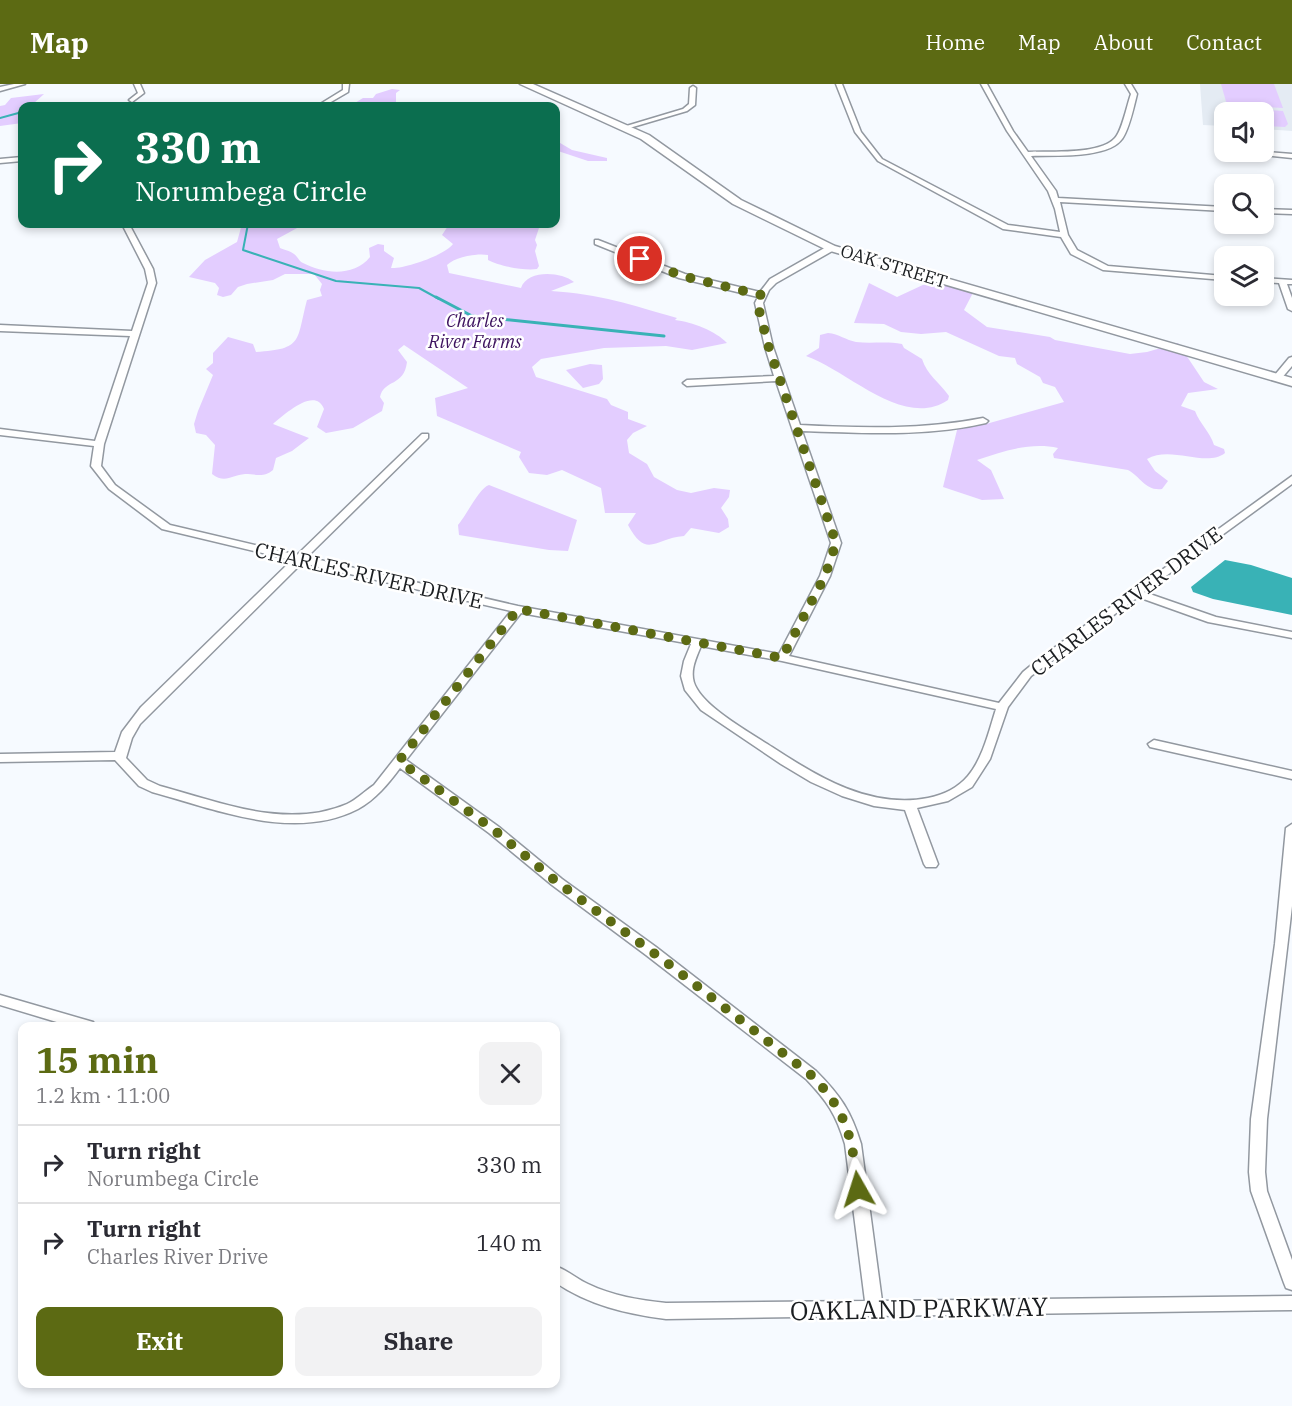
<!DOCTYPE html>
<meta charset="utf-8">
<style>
body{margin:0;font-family:"IBM Plex Serif",serif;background:#f2f2f3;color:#2b2b33;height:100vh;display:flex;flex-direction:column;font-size:22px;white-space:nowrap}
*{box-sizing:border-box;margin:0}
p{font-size:20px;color:#7c7c81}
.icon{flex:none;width:33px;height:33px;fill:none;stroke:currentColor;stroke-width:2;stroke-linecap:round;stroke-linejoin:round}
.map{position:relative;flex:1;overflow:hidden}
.side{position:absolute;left:18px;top:938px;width:542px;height:366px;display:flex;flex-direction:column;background:#fff;border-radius:12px;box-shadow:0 3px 9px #0003}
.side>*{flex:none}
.banner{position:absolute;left:18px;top:18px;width:542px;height:126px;border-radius:12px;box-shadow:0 3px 9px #0003;background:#0b6e4f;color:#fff;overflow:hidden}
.controls{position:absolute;left:1214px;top:18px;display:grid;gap:12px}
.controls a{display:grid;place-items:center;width:60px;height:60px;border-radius:12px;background:#fff;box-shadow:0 3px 9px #0003;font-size:30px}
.pin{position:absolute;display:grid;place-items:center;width:51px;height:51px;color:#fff;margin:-26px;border:3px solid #fff;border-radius:50%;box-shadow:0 2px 6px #0007}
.me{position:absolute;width:66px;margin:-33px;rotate:354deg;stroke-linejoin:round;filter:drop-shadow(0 0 4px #0008)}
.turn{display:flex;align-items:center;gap:21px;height:126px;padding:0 18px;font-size:27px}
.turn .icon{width:78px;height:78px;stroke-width:2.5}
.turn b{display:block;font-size:42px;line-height:51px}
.round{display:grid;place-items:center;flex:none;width:63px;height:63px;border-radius:12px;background:#f2f2f3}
.headline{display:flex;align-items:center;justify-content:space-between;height:102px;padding:0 18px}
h1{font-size:36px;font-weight:700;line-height:45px;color:#5c6a13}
.action{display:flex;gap:12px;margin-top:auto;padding:12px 18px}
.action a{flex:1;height:69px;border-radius:12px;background:#5c6a13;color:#fff;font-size:24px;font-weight:700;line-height:69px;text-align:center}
.action a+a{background:#f2f2f3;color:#2b2b33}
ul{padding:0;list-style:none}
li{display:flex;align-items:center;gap:18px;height:78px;padding:0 18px;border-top:2px solid #e1e1e2}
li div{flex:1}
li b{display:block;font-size:22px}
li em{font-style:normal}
header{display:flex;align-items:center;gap:36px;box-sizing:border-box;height:84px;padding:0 30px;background:#5c6a13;color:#fff}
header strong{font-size:28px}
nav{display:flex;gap:33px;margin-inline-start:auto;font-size:21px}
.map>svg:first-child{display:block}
</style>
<header>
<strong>Map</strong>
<nav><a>Home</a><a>Map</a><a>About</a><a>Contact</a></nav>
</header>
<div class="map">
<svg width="1292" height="1322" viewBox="0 0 1292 1322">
<rect width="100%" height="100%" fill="#f6faff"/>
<polygon fill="#e4ebf3" points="1200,0 1292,0 1292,47 1263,45 1263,28 1224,28 1224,42 1203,41"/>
<g fill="#e3cdff">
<polygon points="1221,0 1274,0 1283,24 1227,21"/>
<polygon points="392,5 400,6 396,9 396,19 386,22 350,22 363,14 373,14 376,10"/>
<polygon points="44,10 33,20 38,22 22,22 22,39 0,42 0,22 5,21 11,14"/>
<polygon points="1220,22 1283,27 1288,40 1285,43 1263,42 1263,28 1225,28"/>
<polygon points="555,56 572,66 607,74 607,77 588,77 555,66"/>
<path d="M 242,140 L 298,140 L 299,143 L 277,155 L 280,164 C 285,166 294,168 297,173 C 299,175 300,178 303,179 C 324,190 354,193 370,173 L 369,164 L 378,160 L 384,161 L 384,167 L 394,174 L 391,184 C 405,185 445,171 453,160 L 442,151 L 448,142 L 455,140 L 550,140 L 539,144 L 535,156 L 537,161 L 535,167 L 539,182 L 537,185 C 525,187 499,182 488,176 L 488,171 C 477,169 455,173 447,181 L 449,189 L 521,204 C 527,186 560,187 574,198 L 551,207 C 601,210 631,221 677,234 L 675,236 C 692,238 716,247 727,259 L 692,266 L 666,262 L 604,264 L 541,275 L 532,283 L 536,293 L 607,315 L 611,321 L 628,328 L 628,335 L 647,342 L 633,349 L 627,356 L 629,369 L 647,380 L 654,393 L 677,406 L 691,409 L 714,404 L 730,406 L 729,413 L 721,424 L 728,435 L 729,443 L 719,449 L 691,444 L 684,452 C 655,454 647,476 628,441 L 636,429 L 605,429 L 601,404 L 562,386 L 547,391 L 529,389 L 519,373 L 521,368 L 437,332 L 435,314 L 468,304 L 404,261 L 398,266 L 407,278 C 404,303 384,295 380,313 L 384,319 L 382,327 L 353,344 L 326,349 L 317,343 L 324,325 C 315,302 284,331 273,340 L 309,354 L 292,367 L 276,374 L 273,386 C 264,394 256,390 245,390 C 232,391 225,400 212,390 L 215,361 L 206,351 L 196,349 L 194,340 L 198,327 L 213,291 L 206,285 L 213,279 L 213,269 L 228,253 L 253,260 L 256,268 C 304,265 296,257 307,216 L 322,212 L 320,206 L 322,200 L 314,190 L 285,190 L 273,196 L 247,200 L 238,203 L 231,211 L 223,213 L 217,211 L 219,204 L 215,199 L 189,193 L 205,176 L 237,158 Z"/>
<path d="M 940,193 L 976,203 L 964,226 L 987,243 L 1050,253 L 1055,256 L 1130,270 L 1147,268 L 1178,259 L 1204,298 L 1218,305 L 1188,309 L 1181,322 L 1195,327 C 1200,340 1210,348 1214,361 L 1224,365 L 1225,369 C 1206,384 1171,361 1147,375 L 1155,387 L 1168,397 L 1162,405 C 1145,407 1141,393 1128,386 L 1054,374 L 1053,370 L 1058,364 C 1031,358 1003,367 977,376 L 991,386 L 1004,415 L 982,416 L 943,403 L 959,338 L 986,340 L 1064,318 L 1055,303 L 1043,299 L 1040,293 L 1017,280 L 1015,274 L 999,272 L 946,248 L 921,250 L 901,248 L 884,240 L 854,239 L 869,199 L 897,213 Z"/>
<path d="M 828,249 C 839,250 846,256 856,258 C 871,260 886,257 902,260 L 904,264 L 922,275 C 927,291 939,298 949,312 L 948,316 C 904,346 847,286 806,272 L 819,264 L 820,251 Z"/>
<polygon points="590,280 602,281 603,295 599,300 583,304 566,286"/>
<path d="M 489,401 L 577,436 L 568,467 L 549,466 L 459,451 L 458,441 C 466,432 480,403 489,401 Z"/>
</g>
<polygon fill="#39b2b6" points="1225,476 1251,481 1292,494 1292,531 1213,515 1193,508 1191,503"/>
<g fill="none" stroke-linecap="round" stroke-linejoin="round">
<g stroke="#39b2b6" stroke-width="2">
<polyline points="0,34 22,28"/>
<polyline points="248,140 243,166 336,197 419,204 439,215"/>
</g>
<polyline stroke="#39b2b6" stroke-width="3" points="436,213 472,232 664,252"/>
<defs>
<g id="minor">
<polygon points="14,0 25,0 0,7 0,3"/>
<polygon points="134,0 140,0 144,9 132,18 129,16 138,9"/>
<polygon points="343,0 349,0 348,8 324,22 317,22 343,6"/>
<path d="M 836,0 L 842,0 L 861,48 L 882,75 L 1008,141 L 1060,148 L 1055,125 L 1048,107 L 1007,47 L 981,0 L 987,0 L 1013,47 L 1028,68 C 1050,67 1100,71 1115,54 C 1122,47 1127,21 1131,10 L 1125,0 L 1131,0 L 1137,10 C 1134,22 1129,46 1122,55 C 1108,75 1053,71 1031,72 L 1056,107 L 1058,114 L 1224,123 L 1224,127 L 1060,118 L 1068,151 L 1077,166 L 1108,182 L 1224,192 L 1224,196 L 1103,186 L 1071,170 L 1061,153 L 1003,145 L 878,77 L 855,48 Z"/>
<polygon points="693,2 696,4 695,21 687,27 626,45 623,43 683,25 689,20 690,4"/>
<polygon points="1265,68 1292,70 1292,74 1263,71 1262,70"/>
<polygon points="22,73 22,77 0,79 0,75"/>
<polygon points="1263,125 1292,126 1292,130 1263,129"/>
<path d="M 122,140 L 129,140 L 153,185 L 156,199 L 104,360 L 101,382 L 115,401 L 170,441 L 297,471 L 422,350 L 428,350 L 428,354 L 307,473 L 518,522 L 779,570 L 820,492 L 831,459 L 776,297 L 687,302 L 683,299 L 687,296 L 774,292 L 765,263 L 755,219 L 758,213 L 679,194 L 595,160 L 595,156 L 598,156 L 685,190 L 760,208 L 770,195 L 828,162 L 834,162 L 834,166 L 776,199 L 769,206 L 763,219 L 773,263 L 800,341 C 862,344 922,346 983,334 L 988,337 L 986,339 C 926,353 864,349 802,347 L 841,459 L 830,492 L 789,572 L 999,619 L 1023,588 L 1040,574 L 1292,392 L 1292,400 L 1144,508 L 1216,533 L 1292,548 L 1292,554 L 1208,538 L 1138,513 L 1031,592 L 1008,623 L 990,675 L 972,703 L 948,717 L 917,724 L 938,780 L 936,783 L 926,783 L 924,780 L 905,726 L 874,722 L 842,712 L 811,698 L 781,680 L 701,626 L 685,606 L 681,592 L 684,577 L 691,560 L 521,529 L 406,676 L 499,743 L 562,795 L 656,863 L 816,987 C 840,1011 851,1027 861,1060 L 882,1217 L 1292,1212 L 1292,1226 L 666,1235 C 627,1230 588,1221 555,1198 L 555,1182 C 567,1186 577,1195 588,1200 C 613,1212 639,1216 666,1219 L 865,1217 L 845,1060 C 836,1030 827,1017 806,995 L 646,871 L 552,801 L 489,749 L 400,684 C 388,700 376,715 358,725 C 294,758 215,725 152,708 L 139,702 L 115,676 L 0,678 L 0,670 L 115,668 L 122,648 L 141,623 L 292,476 L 162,445 L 109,405 L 91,382 L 94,362 L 0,351 L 0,345 L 95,357 L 130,252 L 0,247 L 0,241 L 132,247 L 148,199 L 145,185 ZM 302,479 L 511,527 L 374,701 C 365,707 356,716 347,720 C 286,746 220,718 160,702 L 147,696 L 126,674 L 132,654 L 140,640 ZM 701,562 L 782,577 L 996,625 C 989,647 983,674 968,692 C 958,704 943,711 928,714 C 871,725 819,694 772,663 C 752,650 709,626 697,605 C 688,591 695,576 701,562 Z"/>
<polygon points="1263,194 1292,196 1292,200 1287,200 1292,214 1292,227 1288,225 1279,199 1263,198"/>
<polygon points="1292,273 1292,282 1280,296 1274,296 1274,292 1289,274"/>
<polygon points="1154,656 1292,687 1292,695 1150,663 1148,660"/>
<polygon points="1292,740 1292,822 1267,1035 1265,1088 1267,1107 1292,1176 1292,1206 1286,1204 1284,1199 1251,1107 1249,1088 1251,1035 1275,860 1286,744"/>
<polygon points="0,911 93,938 95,942 70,942 0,921"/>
</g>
<polygon id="secondary" points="520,0 533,0 649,51 741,116 835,162 1292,294 1292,302 827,166 733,120 641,55"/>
</defs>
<use href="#minor" stroke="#9298a0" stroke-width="3"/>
<use href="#secondary" stroke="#9298a0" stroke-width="3"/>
<use href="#minor" fill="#fff" fill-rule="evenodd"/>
<use href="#secondary" fill="#fff" fill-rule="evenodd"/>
</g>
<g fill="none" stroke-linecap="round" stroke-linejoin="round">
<path stroke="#5c6a13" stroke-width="10" stroke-dasharray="0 18" d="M 640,175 L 682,192 L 761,211 L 759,226 L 769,264 L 836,459 L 825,492 L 782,574 L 518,525 L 399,677 L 494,746 L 557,798 L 670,881 L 811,991 C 848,1028 852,1055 858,1105"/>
</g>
<g text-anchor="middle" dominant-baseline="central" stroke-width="5" stroke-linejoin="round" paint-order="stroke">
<g font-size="18" fill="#1b1e21" stroke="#fff">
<text transform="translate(894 182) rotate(17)">OAK STREET</text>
</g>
<g font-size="18" font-style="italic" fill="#3d125f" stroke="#fff">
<text x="475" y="236">Charles<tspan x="475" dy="21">River Farms</tspan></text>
</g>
<g font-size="21" fill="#1b1e21" stroke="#fff">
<text transform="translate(369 491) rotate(13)">CHARLES RIVER DRIVE</text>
<text transform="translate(1126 517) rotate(-37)">CHARLES RIVER DRIVE</text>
</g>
<g font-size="26" fill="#1b1e21" stroke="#fff">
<text transform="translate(919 1224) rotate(-1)">OAKLAND PARKWAY</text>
</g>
</g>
</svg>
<div class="controls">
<a><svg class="icon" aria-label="sound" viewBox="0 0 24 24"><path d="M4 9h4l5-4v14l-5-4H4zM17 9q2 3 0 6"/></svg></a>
<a><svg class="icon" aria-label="search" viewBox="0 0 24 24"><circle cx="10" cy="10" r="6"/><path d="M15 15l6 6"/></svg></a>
<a><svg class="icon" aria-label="layers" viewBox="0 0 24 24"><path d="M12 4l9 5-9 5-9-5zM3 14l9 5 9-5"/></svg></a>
</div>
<div class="pin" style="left:640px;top:175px;background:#d93025"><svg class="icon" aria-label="arrive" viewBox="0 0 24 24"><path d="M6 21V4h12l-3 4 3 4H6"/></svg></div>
<svg class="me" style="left:858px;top:1105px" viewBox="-20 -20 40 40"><path d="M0-17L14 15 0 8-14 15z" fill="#5c6a13" stroke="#fff" stroke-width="4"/></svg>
<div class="banner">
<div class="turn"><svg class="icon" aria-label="right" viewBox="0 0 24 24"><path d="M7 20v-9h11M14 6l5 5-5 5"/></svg><div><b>330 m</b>Norumbega Circle</div></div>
</div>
<section class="side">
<div class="headline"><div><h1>15 min</h1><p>1.2 km · 11:00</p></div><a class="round"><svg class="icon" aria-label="close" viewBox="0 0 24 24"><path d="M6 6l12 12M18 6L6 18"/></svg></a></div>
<ul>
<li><svg class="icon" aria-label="right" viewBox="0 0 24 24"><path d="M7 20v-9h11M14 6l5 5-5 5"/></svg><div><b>Turn right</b><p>Norumbega Circle</p></div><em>330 m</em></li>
<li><svg class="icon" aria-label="right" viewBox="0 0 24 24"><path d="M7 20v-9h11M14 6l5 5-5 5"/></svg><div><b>Turn right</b><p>Charles River Drive</p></div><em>140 m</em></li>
</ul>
<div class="action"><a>Exit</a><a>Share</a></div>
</section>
</div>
